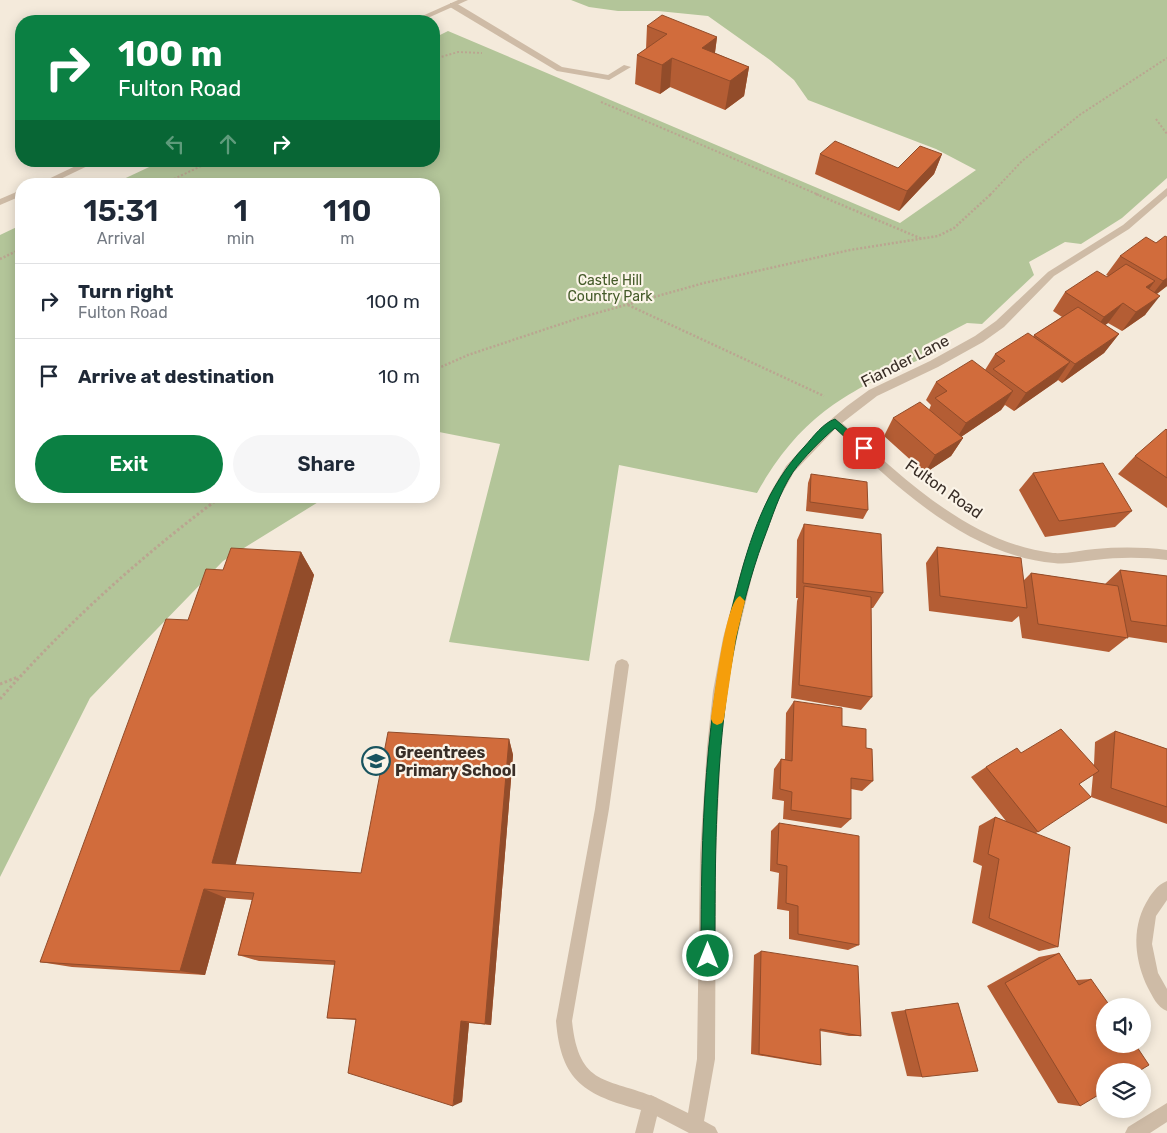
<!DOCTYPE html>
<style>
body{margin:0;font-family:Rubik,sans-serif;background:#f6f6f7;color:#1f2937;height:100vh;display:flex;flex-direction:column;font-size:19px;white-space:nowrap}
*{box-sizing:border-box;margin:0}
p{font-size:16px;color:#747a83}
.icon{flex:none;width:28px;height:28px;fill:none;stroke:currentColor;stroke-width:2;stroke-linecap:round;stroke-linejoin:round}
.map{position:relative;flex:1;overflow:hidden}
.details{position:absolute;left:15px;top:178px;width:425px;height:325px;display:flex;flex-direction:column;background:#fff;border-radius:20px;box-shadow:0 2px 12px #0003}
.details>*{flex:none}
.hud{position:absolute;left:15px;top:15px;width:425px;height:152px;border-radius:20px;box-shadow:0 2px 12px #0003;background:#0b8043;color:#fff;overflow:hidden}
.controls{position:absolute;left:1096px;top:998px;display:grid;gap:10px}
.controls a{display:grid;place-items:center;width:55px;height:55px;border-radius:50%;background:#fff;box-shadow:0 2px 12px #0003;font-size:25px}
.pin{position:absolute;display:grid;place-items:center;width:42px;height:42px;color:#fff;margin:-21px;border-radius:10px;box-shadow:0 2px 8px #0006}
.me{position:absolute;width:55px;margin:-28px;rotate:0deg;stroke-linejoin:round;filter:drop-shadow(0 0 4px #0008)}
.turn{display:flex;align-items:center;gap:18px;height:105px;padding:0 20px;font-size:22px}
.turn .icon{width:65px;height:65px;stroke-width:2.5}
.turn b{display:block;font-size:35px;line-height:42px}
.lanes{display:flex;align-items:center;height:48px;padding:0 20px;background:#0003;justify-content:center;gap:25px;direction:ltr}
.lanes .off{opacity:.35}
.eta{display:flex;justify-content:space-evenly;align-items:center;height:85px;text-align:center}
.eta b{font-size:30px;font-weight:600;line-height:35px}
.primary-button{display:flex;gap:10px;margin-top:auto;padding:10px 20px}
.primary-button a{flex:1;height:58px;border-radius:30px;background:#0b8043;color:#fff;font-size:20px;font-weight:600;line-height:58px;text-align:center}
.primary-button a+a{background:#f6f6f7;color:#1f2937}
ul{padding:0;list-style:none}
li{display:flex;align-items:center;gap:15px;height:75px;padding:0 20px;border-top:1px solid #e0e1e3}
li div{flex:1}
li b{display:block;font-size:19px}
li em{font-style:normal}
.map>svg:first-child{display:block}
</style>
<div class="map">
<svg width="1167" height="1133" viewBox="0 0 1167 1133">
<rect width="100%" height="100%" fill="#f4eadb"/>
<g fill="#b3c599">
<path d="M 571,0 L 1167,0 L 1167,178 L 1122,218 L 1081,244 L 1065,242 L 1029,262 L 1034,275 L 982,324 L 967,323 L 923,346 L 921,359 C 843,393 800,417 757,493 L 619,465 L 589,661 L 449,642 L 500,444 L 434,431 L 434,184 L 113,184 L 162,161 L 434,161 L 434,38 L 448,31 L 900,223 L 976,170 L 936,149 L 808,100 L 794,80 L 770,60 L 708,16 L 658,11 L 618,11 L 589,7 Z"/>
<polygon points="21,225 21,496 328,496 223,561 90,698 0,877 0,235"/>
</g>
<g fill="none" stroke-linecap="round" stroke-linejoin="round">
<g stroke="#baa590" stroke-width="2" stroke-dasharray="2 2" stroke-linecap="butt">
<polyline points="434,59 458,52 482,53"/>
<polyline points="601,102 819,195"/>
<polyline points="1156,119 1167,134"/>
<polyline points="163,184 212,161"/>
<polyline points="990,195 1022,161 1081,114 1167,58"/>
</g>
<g stroke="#baa590" stroke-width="2.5" stroke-dasharray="2 2" stroke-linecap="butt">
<polyline points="816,194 922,239"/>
<polyline points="0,259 21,249"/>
<polyline points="628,305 824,396"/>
<polyline points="434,370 468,355 579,318 704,283 850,250 938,236 954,228 991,194"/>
</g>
<g stroke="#baa590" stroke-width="3" stroke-dasharray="2.5 2.5" stroke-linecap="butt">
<polyline points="0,684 18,677"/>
<path d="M 0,699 C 67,623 141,556 222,496"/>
</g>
<g fill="#cebba6" fill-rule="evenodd">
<polygon points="450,3 456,3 562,67 608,75 624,65 631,67 609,80 557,71 450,7"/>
<path d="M 622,659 L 627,661 L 629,665 L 609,809 L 572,1021 C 579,1088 607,1077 657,1098 L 660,1104 L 653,1133 L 635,1133 L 641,1110 C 585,1095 561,1082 556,1021 L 595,809 L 615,665 L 617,661 Z"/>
<path d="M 1167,881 L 1167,900 L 1156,916 L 1152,944 L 1158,973 L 1167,989 L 1167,1011 C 1157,1007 1153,997 1148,988 C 1135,961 1131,930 1146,903 C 1151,894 1157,885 1167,881 Z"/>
</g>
<g fill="#cebba6" fill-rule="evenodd">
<polygon points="458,0 468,0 421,21 411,21"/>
<polygon points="86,161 98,161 50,184 38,184"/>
<path d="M 1167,188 L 1167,196 L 1129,229 L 1054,276 L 1004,327 L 983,342 L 938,367 L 877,396 L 842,423 C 902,477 969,543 1053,553 C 1067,554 1081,550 1095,549 C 1119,547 1143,547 1167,550 L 1167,560 C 1143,557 1119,557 1095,560 C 1082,561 1067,565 1054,563 C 966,555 896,486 835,429 L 794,472 L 779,499 L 755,564 L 737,638 L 727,691 L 721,747 L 716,854 L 715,1059 L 704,1121 L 715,1127 L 718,1133 L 689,1133 L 645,1110 L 642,1104 L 645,1098 L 651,1095 L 688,1113 L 697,1059 L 700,854 L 707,747 L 713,691 L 723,638 L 743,564 L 769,495 L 786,466 L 822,427 L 847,406 L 869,390 L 930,361 L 975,336 L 996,321 L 1048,272 L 1123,225 Z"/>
<polygon points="21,190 21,196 0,205 0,199"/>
<polygon points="1167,1103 1167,1122 1150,1133 1125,1133 1128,1127"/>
</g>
</g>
<g fill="#b45d34">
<polygon points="647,26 717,37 715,53 749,67 744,96 725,110 670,87 660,94 635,84 637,55 646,49"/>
<polygon points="820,154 898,168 942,154 934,174 899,211 815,174"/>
<polygon points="1167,237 1167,286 1157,294 1145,315 1122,331 1108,323 1105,325 1119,334 1104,353 1062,383 1058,380 1014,411 1005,405 1001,410 961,437 963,438 951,456 925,473 884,436 893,418 929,410 931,405 926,400 936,382 985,370 995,354 1033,337 1034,335 1062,317 1053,311 1065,292 1107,277 1108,276 1106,275 1120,256 1156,243"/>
<polygon points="1167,430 1167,508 1118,474 1135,456"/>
<polygon points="1033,473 1132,511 1115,527 1045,537 1019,490"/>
<polygon points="811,474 868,510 863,519 806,511 808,483"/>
<polygon points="804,524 883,593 873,608 871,608 872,697 861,710 791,698 797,601 798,598 796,598 797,540"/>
<polygon points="937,547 1024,580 1031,573 1105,584 1120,570 1167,576 1167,643 1128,637 1109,652 1022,638 1019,616 1012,622 929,611 926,563"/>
<polygon points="301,552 314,575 235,865 361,873 509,739 513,755 491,1025 469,1023 462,1102 356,1020 327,1018 335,965 259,961 238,955 252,900 226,898 205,975 72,967 40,962 188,620 223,570"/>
<polygon points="794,701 842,726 866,748 873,781 862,791 851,789 851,819 841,828 783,819 784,801 772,799 774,769 781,759 785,759 786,713"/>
<polygon points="1115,731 1167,749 1167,824 1091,797 1093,775 1079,784 1038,832 1036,833 1058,947 1039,951 972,923 982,866 973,862 979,826 995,817 1006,821 971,777 986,767 1021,753 1094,765 1095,742"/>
<polygon points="779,823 859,945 848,950 789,939 789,911 777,909 779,873 770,871 771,831"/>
<polygon points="761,951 861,1036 849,1036 820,1031 821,1065 810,1064 751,1054 754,955"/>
<polygon points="1059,953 1076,980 1091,979 1080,1106 1058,1103 987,986 1039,957"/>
<polygon points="958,1003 922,1077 907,1076 891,1012"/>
</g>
<g fill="#924c2a">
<polygon points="717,37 713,66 702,48"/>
<polygon points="672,58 670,87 660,94 662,65"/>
<polygon points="749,67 744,96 725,110 730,81"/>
<polygon points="942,154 934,174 899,211 907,191"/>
<polygon points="1167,278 1167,286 1148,300 1163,281"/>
<polygon points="1155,281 1140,301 1146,287"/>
<polygon points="1160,296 1145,315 1122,331 1136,312"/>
<polygon points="1123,303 1108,323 1090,336 1104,317"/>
<polygon points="1119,334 1104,353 1062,383 1075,364"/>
<polygon points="1070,362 1057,381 1014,411 1026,393"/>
<polygon points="1013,391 1001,410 955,441 966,423"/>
<polygon points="963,438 951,456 925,473 935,455"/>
<polygon points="301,552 314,575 233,874 212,863"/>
<polygon points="509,739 513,755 491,1025 485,1024"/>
<polygon points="204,889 226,898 205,975 180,971"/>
<polygon points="461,1021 469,1023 462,1102 453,1106"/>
</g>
<g fill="#d16c3c" stroke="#924c2a">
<polygon points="662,15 717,37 702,48 749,67 730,81 672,58 662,65 637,55 667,34 647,26"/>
<polygon points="835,141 898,168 920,146 942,154 907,191 820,154"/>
<polygon points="1165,236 1167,237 1167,278 1163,281 1120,256 1146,237 1156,243"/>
<polygon points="1126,264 1155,281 1146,287 1160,296 1136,312 1123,303 1104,317 1065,292 1097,271 1107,277"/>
<polygon points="1078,307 1119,334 1075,364 1034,335"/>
<polygon points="1028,333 1070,362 1026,393 993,369 1005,361 995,354"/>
<polygon points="972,360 1013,391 966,423 935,398 947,391 936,382"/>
<polygon points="920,402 963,438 935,455 893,418"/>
<polygon points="1166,429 1167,430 1167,478 1135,456"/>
<polygon points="1103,463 1132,511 1059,521 1033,473"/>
<polygon points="811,474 867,482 868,510 810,502"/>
<polygon points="804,524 881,534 883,593 803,583"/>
<polygon points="937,547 1021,558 1027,608 940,596"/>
<polygon points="231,548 301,552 212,863 361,873 388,732 509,739 485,1024 461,1021 453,1106 348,1073 356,1019 327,1018 335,961 238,955 254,893 204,889 180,971 40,962 166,619 188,620 206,569 223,570"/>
<polygon points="1120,570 1167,576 1167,626 1131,621"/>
<polygon points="1031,573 1118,586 1128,638 1038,624"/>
<polygon points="804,586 871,597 872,697 799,685"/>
<polygon points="794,701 842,708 842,726 866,729 866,748 872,749 873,781 851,778 851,819 791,810 792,792 780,789 781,759 792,761"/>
<polygon points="1061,729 1099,771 1079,784 1091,797 1038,832 986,767 1017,748 1021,753"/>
<polygon points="1115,731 1167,749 1167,807 1111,788"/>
<polygon points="995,817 1070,847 1058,947 989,918 999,859 988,854"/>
<polygon points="779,823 859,836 859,945 798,934 798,906 786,903 787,866 777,864"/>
<polygon points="761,951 858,966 861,1036 820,1029 821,1065 759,1054"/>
<polygon points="1059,953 1079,985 1091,979 1110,1006 1105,1006 1105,1044 1135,1044 1149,1065 1139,1071 1105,1071 1105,1091 1080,1106 1005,983"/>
<polygon points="958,1003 978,1071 922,1077 905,1010"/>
</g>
<path fill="#0b8043" stroke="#07532c" d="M 835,419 L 869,448 L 867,451 L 860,451 L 835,428 C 821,440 804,457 793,472 C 779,493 772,518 763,541 C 715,674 715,816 715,956 L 713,961 L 708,963 L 703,961 L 701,956 C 701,831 704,713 736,592 C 750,538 766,487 805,446 C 813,437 823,423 835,419 Z"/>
<path fill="#f59e0b" d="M 740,596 L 745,601 L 736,638 L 724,719 L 722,723 L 717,725 L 713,723 L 711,719 C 714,700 725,601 740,596 Z"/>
<defs>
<symbol id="school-ring" viewBox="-11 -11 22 22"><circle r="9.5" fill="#fbf4e8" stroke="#19545f" stroke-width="1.5"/><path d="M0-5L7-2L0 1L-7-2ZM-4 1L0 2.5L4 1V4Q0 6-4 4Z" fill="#19545f"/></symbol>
</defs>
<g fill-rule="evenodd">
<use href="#school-ring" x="360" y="745" width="32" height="32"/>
</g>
<g text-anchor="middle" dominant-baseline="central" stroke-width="4.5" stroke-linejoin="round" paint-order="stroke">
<g font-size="14" fill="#445a29" stroke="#fbf4e8">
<text x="610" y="280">Castle Hill<tspan x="610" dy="16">Country Park</tspan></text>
</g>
<g font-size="16" fill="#392e27" stroke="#fbf4e8">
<text transform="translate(905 361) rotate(-27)">Fiander Lane</text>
<text transform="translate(944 489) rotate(35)">Fulton Road</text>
</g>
<g font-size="16" font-weight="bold" fill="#392e27" stroke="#fbf4e8" text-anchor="start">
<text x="395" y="752">Greentrees<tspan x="395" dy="18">Primary School</tspan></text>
</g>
</g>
</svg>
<div class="controls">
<a><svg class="icon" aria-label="sound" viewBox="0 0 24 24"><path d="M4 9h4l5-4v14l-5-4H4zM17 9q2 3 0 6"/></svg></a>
<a><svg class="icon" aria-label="layers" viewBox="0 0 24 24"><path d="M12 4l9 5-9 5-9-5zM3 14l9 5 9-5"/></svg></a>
</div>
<div class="pin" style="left:864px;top:448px;background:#d93025"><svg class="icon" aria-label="arrive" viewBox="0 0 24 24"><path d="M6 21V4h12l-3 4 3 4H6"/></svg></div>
<svg class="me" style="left:708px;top:956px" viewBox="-20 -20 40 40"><circle r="17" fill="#0b8043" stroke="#fff" stroke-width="3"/><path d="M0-11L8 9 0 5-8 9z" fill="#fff"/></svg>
<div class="hud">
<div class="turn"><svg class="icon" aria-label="right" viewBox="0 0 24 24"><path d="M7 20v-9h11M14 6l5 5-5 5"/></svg><div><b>100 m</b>Fulton Road</div></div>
<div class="lanes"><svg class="icon off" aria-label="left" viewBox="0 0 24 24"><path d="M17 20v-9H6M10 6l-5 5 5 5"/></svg><svg class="icon off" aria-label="ahead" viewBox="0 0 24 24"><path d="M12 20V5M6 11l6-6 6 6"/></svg><svg class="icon" aria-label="right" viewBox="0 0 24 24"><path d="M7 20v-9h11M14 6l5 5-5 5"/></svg></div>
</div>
<section class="details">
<div class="eta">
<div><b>15:31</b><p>Arrival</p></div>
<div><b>1</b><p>min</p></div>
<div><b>110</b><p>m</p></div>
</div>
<ul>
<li><svg class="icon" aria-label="right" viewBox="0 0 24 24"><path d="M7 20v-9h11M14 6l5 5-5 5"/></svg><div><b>Turn right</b><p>Fulton Road</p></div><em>100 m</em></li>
<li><svg class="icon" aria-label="arrive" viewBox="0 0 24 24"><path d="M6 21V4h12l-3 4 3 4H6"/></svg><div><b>Arrive at destination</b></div><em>10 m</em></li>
</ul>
<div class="primary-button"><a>Exit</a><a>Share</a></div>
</section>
</div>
